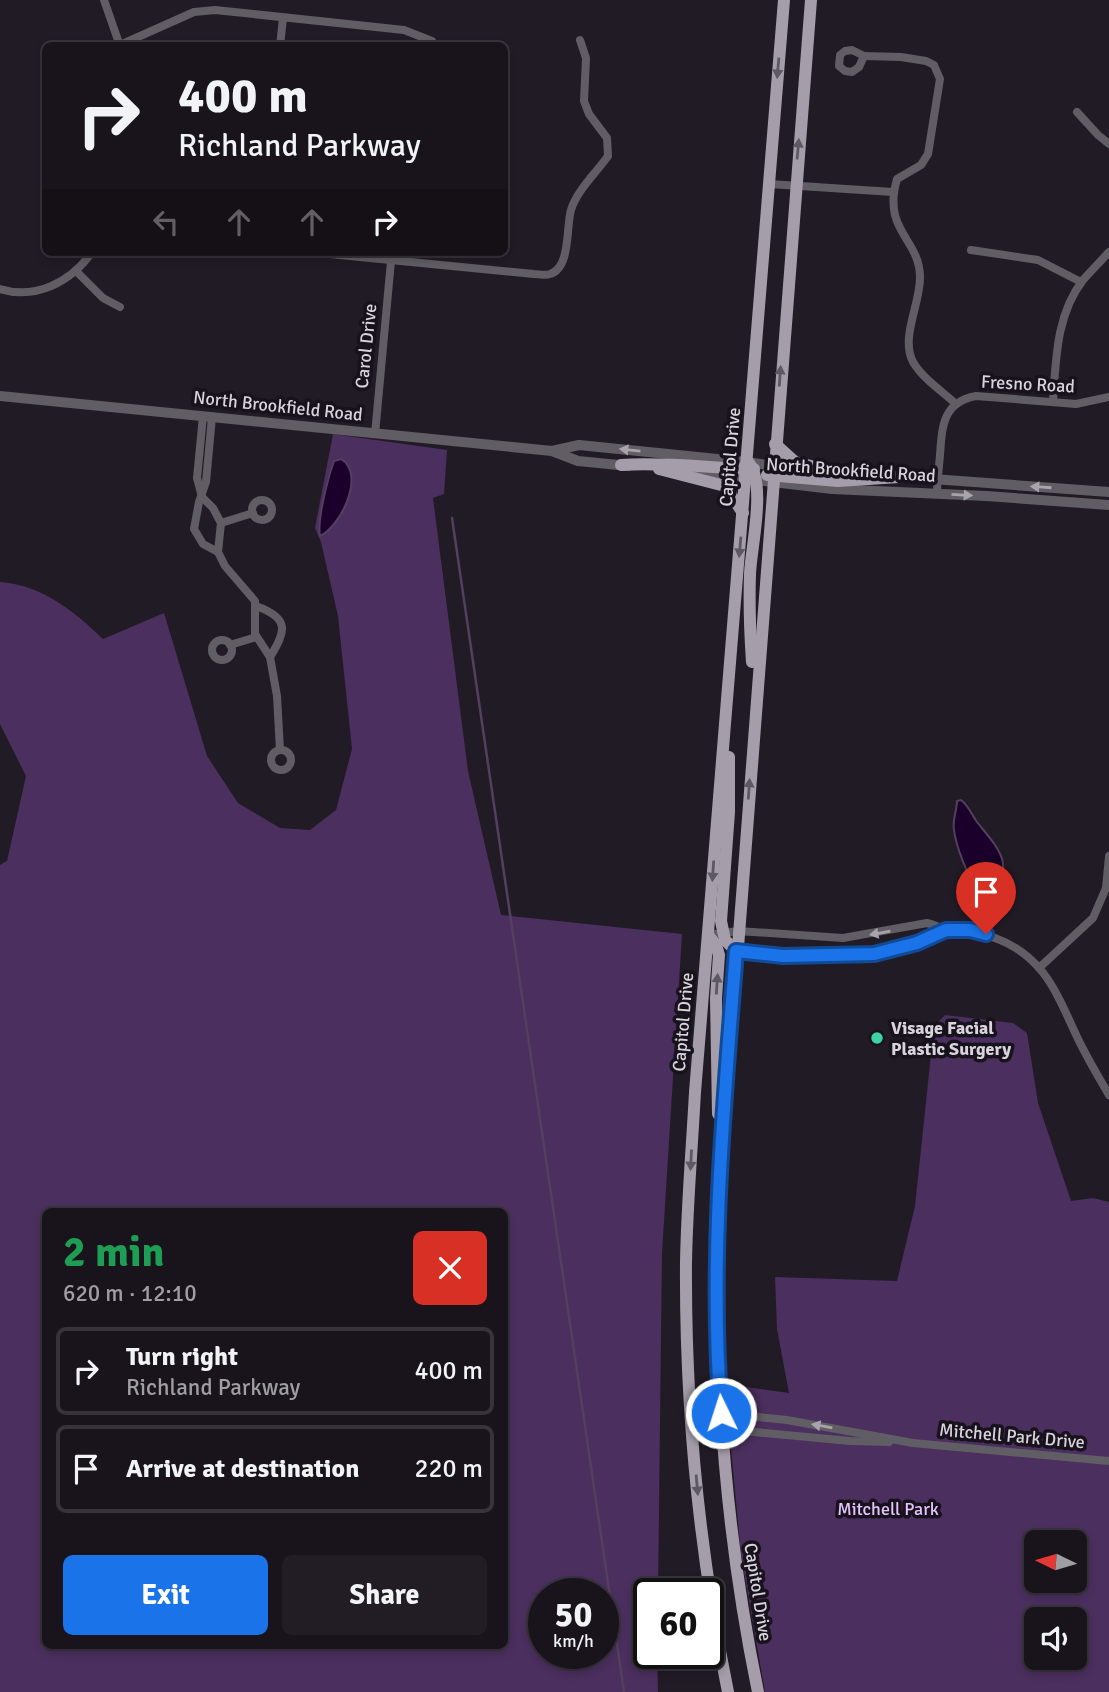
<!DOCTYPE html>
<meta charset="utf-8">
<style>
body{margin:0;font-family:Signika,sans-serif;background:#221d25;color:#f1f3f6;height:100vh;display:flex;flex-direction:column;font-size:26px;white-space:nowrap}
*{box-sizing:border-box;margin:0}
p{font-size:23px;color:#9f9ea3}
.icon{flex:none;width:38px;height:38px;fill:none;stroke:currentColor;stroke-width:2;stroke-linecap:round;stroke-linejoin:round}
.map{position:relative;flex:1;overflow:hidden}
.drawer{position:absolute;left:42px;top:1208px;width:466px;height:441px;display:flex;flex-direction:column;background:#19141c;border-radius:10px;box-shadow:0 4px 10px #0003,0 0 0 2px #37333b}
.drawer>*{flex:none}
.guide{position:absolute;left:42px;top:42px;width:466px;height:214px;border-radius:10px;box-shadow:0 4px 10px #0003,0 0 0 2px #37333b;background:#19141c;color:#f1f3f6;overflow:hidden}
.needle{width:46px;rotate:275deg}
.tools{position:absolute;left:1024px;top:1530px;display:grid;gap:14px}
.tools a{display:grid;place-items:center;width:63px;height:63px;border-radius:10px;background:#19141c;box-shadow:0 4px 10px #0003,0 0 0 2px #37333b;font-size:35px}
.speed{position:absolute;left:528px;top:1578px;display:flex;gap:14px;font-size:35px;font-weight:700;text-align:center}
.speed>*{display:grid;place-content:center;width:91px;height:91px;border-radius:50%;background:#19141c;box-shadow:0 4px 10px #0003,0 0 0 2px #37333b;line-height:1}
.speed small{font-size:18px;font-weight:400}
.speed .limit{border:4px solid #111;border-radius:10px;background:#fff;color:#111}
.pin{position:absolute;display:grid;place-items:center;width:60px;height:60px;color:#fff;margin:-72px -30px;border-radius:50% 50% 50% 0;rotate:-45deg;box-shadow:0 0 7px #0007}
.pin .icon{rotate:45deg}
.me{position:absolute;width:77px;margin:-38px;rotate:356deg;stroke-linejoin:round;filter:drop-shadow(0 0 5px #0008)}
.turn{display:flex;align-items:center;gap:24px;height:147px;padding:0 21px;font-size:32px}
.turn .icon{width:91px;height:91px;stroke-width:2.5}
.turn b{display:block;font-size:49px;line-height:60px}
.lanes{display:flex;align-items:center;height:66px;padding:0 21px;background:#0003;justify-content:center;gap:35px;direction:ltr}
.lanes .off{opacity:.35}
.round{display:grid;place-items:center;flex:none;width:74px;height:74px;border-radius:10px;background:#221d25}
.headline{display:flex;align-items:center;justify-content:space-between;height:119px;padding:0 21px}
h1{font-size:42px;font-weight:700;line-height:52px;color:#1e9e55}
.cta{display:flex;gap:14px;margin-top:auto;padding:14px 21px}
.cta a{flex:1;height:80px;border-radius:10px;background:#1a73e8;color:#fff;font-size:28px;font-weight:700;line-height:80px;text-align:center}
.cta a+a{background:#221d25;color:#f1f3f6}
ul{padding:0;list-style:none}
li{display:flex;align-items:center;gap:21px;height:88px;margin:0 14px 10px;padding:0 7px;border:4px solid #37333b;border-radius:10px}
li div{flex:1}
li b{display:block;font-size:26px}
li em{font-style:normal}
.map>svg:first-child{display:block}
</style>
<div class="map">
<svg width="1109" height="1692" viewBox="0 0 1109 1692">
<rect width="100%" height="100%" fill="#211b26"/>
<g fill="#4b2f5e" fill-rule="evenodd">
<path d="M 333,434 L 447,450 L 444,494 L 433,498 L 468,771 L 501,915 L 682,934 L 662,1253 L 658,1594 L 649,1594 L 649,1654 L 657,1654 L 658,1692 L 0,1692 L 0,865 L 7,861 L 26,776 L 0,724 L 0,582 C 42,585 74,611 103,639 L 164,613 L 207,756 L 238,803 L 280,828 L 310,830 L 336,810 L 352,749 L 338,616 L 321,542 L 315,528 ZM 46,1211 L 504,1211 L 504,1645 L 46,1645 ZM 544,1594 L 604,1594 L 604,1654 L 544,1654 Z"/>
<path d="M 945,1015 L 1013,1023 L 1027,1033 L 1038,1103 L 1071,1201 L 1093,1198 L 1109,1202 L 1109,1692 L 765,1692 L 741,1554 L 725,1384 L 789,1393 L 777,1329 L 775,1277 L 897,1281 L 915,1206 L 934,1026 ZM 1036,1542 L 1074,1542 L 1074,1580 L 1036,1580 ZM 1036,1619 L 1074,1619 L 1074,1657 L 1036,1657 Z"/>
</g>
<g fill="#1a002a" stroke="#53405f" stroke-width="2">
<path d="M 341,459 C 366,474 341,526 320,536 C 317,519 328,478 334,461 Z"/>
<path d="M 961,800 C 968,805 972,815 977,822 C 996,846 1020,868 986,891 L 977,889 C 967,875 956,846 954,830 C 952,821 957,810 957,801 Z"/>
</g>
<g fill="none" stroke-linecap="round" stroke-linejoin="round">
<polyline stroke="#53405f" stroke-width="2.5" points="452,518 624,1692"/>
<g stroke="#615d64" stroke-width="8">
<polyline points="104,0 120,46"/>
<polyline points="120,45 194,12 215,10 404,30 432,41 436,46"/>
<polyline points="280,46 283,18"/>
<polygon points="852,50 864,56 859,67 852,72 845,71 839,66 840,55 845,51"/>
<path d="M 864,56 L 901,57 L 926,61 L 934,65 L 940,79 L 928,154 L 921,165 L 897,179 C 882,231 919,238 920,276 C 921,303 900,337 913,362 C 923,379 942,391 956,404"/>
<polyline points="1077,112 1098,135 1109,144"/>
<polyline points="769,184 893,192"/>
<polyline points="971,250 1038,260 1081,282"/>
<path d="M 309,252 L 534,274 C 538,274 546,276 550,274 C 571,268 566,226 571,210 C 577,190 597,172 608,156 L 607,138 L 589,114 L 584,101 L 586,58 L 580,40"/>
<polyline points="76,271 103,298 120,307"/>
<path d="M 0,289 C 36,300 71,282 92,252"/>
<path d="M 1053,401 C 1056,360 1056,315 1083,280 C 1091,271 1100,262 1109,252"/>
<polyline points="203,416 197,478 202,497 213,508 221,523 218,552 225,566 255,601 255,634 270,657 277,696 280,750"/>
<polyline points="212,417 206,482 199,502 194,529 203,544 218,552"/>
<polyline points="375,434 391,261"/>
<path d="M 937,494 C 937,481 939,468 940,455 C 942,426 943,402 976,396 L 1076,404 L 1109,397"/>
<circle cx="262" cy="510" r="10"/>
<polyline points="221,523 253,513"/>
<path d="M 256,606 C 289,618 287,630 270,657"/>
<circle cx="222" cy="650" r="10"/>
<polyline points="230,645 256,637"/>
<circle cx="281" cy="760" r="10"/>
<path d="M 708,935 L 738,931 L 843,938 L 927,923 C 935,925 941,928 947,930 C 964,933 978,931 995,938 C 1047,957 1058,998 1080,1043 C 1089,1061 1099,1078 1109,1095"/>
<path d="M 733,949 C 743,953 755,953 766,954 C 824,960 894,960 946,930"/>
<polyline points="1039,968 1093,918 1106,888 1109,856"/>
<polyline points="690,1410 787,1420 913,1443 1109,1461"/>
<polyline points="691,1426 850,1441 889,1442"/>
</g>
<g stroke="#615d64" stroke-width="10">
<polyline points="0,396 552,451 578,461 629,466"/>
<polyline points="552,451 579,445 747,462 787,468 876,474"/>
<polyline points="687,472 832,489 986,496 1109,505"/>
<polyline points="892,476 1109,492"/>
</g>
<g stroke="#a59eaa" stroke-width="12">
<polyline points="775,444 795,462 823,469"/>
<path d="M 748,462 C 767,484 751,546 750,574 C 749,603 750,633 752,662"/>
<path d="M 621,465 C 666,462 709,468 754,469"/>
<polyline points="659,469 725,486 743,513"/>
<polyline points="767,475 838,481 899,477"/>
<polyline points="729,757 729,812 721,921 725,940 736,951"/>
<polyline points="708,935 716,945 719,955 716,998 718,1114"/>
<path d="M 728,1692 C 699,1551 685,1406 686,1262 C 687,1205 692,1148 695,1092 L 784,0"/>
<path d="M 758,1692 C 725,1532 713,1370 718,1207 L 811,0"/>
</g>
</g>
<defs><path id="oneway-solid" d="M-6-.8H1V-3.2L6.5 0L1 3.2V.8H-6Z" transform="scale(1.75)"/></defs>
<g fill="#5e5864">
<use href="#oneway-solid" transform="translate(778 68) rotate(95)"/>
<use href="#oneway-solid" transform="translate(798 149) rotate(-85)"/>
<use href="#oneway-solid" transform="translate(780 376) rotate(-86)"/>
<use href="#oneway-solid" transform="translate(740 547) rotate(95)"/>
<use href="#oneway-solid" transform="translate(749 789) rotate(-86)"/>
<use href="#oneway-solid" transform="translate(713 871) rotate(94)"/>
<use href="#oneway-solid" transform="translate(717 984) rotate(-86)"/>
<use href="#oneway-solid" transform="translate(691 1160) rotate(93)"/>
<use href="#oneway-solid" transform="translate(697 1485) rotate(85)"/>
</g>
<g fill="#a8a4ac">
<use href="#oneway-solid" transform="translate(630 450) rotate(-174)"/>
<use href="#oneway-solid" transform="translate(1041 487) rotate(-176)"/>
<use href="#oneway-solid" transform="translate(962 495) rotate(3)"/>
<use href="#oneway-solid" transform="translate(880 933) rotate(170)"/>
<use href="#oneway-solid" transform="translate(822 1426) rotate(-170)"/>
</g>
<g fill="none" stroke-linecap="round" stroke-linejoin="round">
<defs>
<path id="route" d="M 721,1413 C 709,1259 724,1105 736,951 L 783,956 L 874,954 L 917,943 L 946,930 L 970,930 L 986,934"/>
</defs>
<use href="#route" stroke="#114b97" stroke-width="18"/>
<use href="#route" stroke="#1a73e8" stroke-width="12"/>
</g>
<circle fill="#3cd4a4" stroke="#18121d" stroke-width="2.5" cx="877" cy="1038" r="7"/>
<g text-anchor="middle" dominant-baseline="central" stroke-width="7" stroke-linejoin="round" paint-order="stroke">
<g font-size="18" fill="#d8d4dc" stroke="#18121d">
<text transform="translate(366 346) rotate(-84)">Carol Drive</text>
<text transform="translate(1028 384) rotate(3)">Fresno Road</text>
<text transform="translate(278 406) rotate(6)">North Brookfield Road</text>
<text transform="translate(730 457) rotate(-85)">Capitol Drive</text>
<text transform="translate(851 470) rotate(4)">North Brookfield Road</text>
<text transform="translate(683 1022) rotate(-85)">Capitol Drive</text>
<text transform="translate(1012 1436) rotate(5)">Mitchell Park Drive</text>
<text transform="translate(758 1592) rotate(81)">Capitol Drive</text>
</g>
<g font-size="18" font-weight="bold" fill="#d8d4dc" stroke="#18121d" text-anchor="start">
<text x="891" y="1028">Visage Facial<tspan x="891" dy="21">Plastic Surgery</tspan></text>
</g>
<g font-size="18" fill="#e4c4fc" stroke="#18121d">
<text x="888" y="1509">Mitchell Park</text>
</g>
</g>
</svg>
<div class="tools">
<a><svg class="needle" viewBox="-14 -14 28 28"><path d="M0-13l5 13h-10z" fill="#e53935"/><path d="M0 13l5-13h-10z" fill="#9f9ea3"/></svg></a>
<a><svg class="icon" aria-label="sound" viewBox="0 0 24 24"><path d="M4 9h4l5-4v14l-5-4H4zM17 9q2 3 0 6"/></svg></a>
</div>
<div class="speed"><div>50<small>km/h</small></div><div class="limit">60</div></div>
<div class="pin" style="left:986px;top:934px;background:#d93025"><svg class="icon" aria-label="arrive" viewBox="0 0 24 24"><path d="M6 21V4h12l-3 4 3 4H6"/></svg></div>
<svg class="me" style="left:721px;top:1413px" viewBox="-20 -20 40 40"><circle r="17" fill="#1a73e8" stroke="#fff" stroke-width="3"/><path d="M0-11L8 9 0 5-8 9z" fill="#fff"/></svg>
<div class="guide">
<div class="turn"><svg class="icon" aria-label="right" viewBox="0 0 24 24"><path d="M7 20v-9h11M14 6l5 5-5 5"/></svg><div><b>400 m</b>Richland Parkway</div></div>
<div class="lanes"><svg class="icon off" aria-label="left" viewBox="0 0 24 24"><path d="M17 20v-9H6M10 6l-5 5 5 5"/></svg><svg class="icon off" aria-label="ahead" viewBox="0 0 24 24"><path d="M12 20V5M6 11l6-6 6 6"/></svg><svg class="icon off" aria-label="ahead" viewBox="0 0 24 24"><path d="M12 20V5M6 11l6-6 6 6"/></svg><svg class="icon" aria-label="right" viewBox="0 0 24 24"><path d="M7 20v-9h11M14 6l5 5-5 5"/></svg></div>
</div>
<section class="drawer">
<div class="headline"><div><h1>2 min</h1><p>620 m · 12:10</p></div><a class="round" style="background:#d93025;color:#fff"><svg class="icon" aria-label="close" viewBox="0 0 24 24"><path d="M6 6l12 12M18 6L6 18"/></svg></a></div>
<ul>
<li><svg class="icon" aria-label="right" viewBox="0 0 24 24"><path d="M7 20v-9h11M14 6l5 5-5 5"/></svg><div><b>Turn right</b><p>Richland Parkway</p></div><em>400 m</em></li>
<li><svg class="icon" aria-label="arrive" viewBox="0 0 24 24"><path d="M6 21V4h12l-3 4 3 4H6"/></svg><div><b>Arrive at destination</b></div><em>220 m</em></li>
</ul>
<div class="cta"><a>Exit</a><a>Share</a></div>
</section>
</div>
